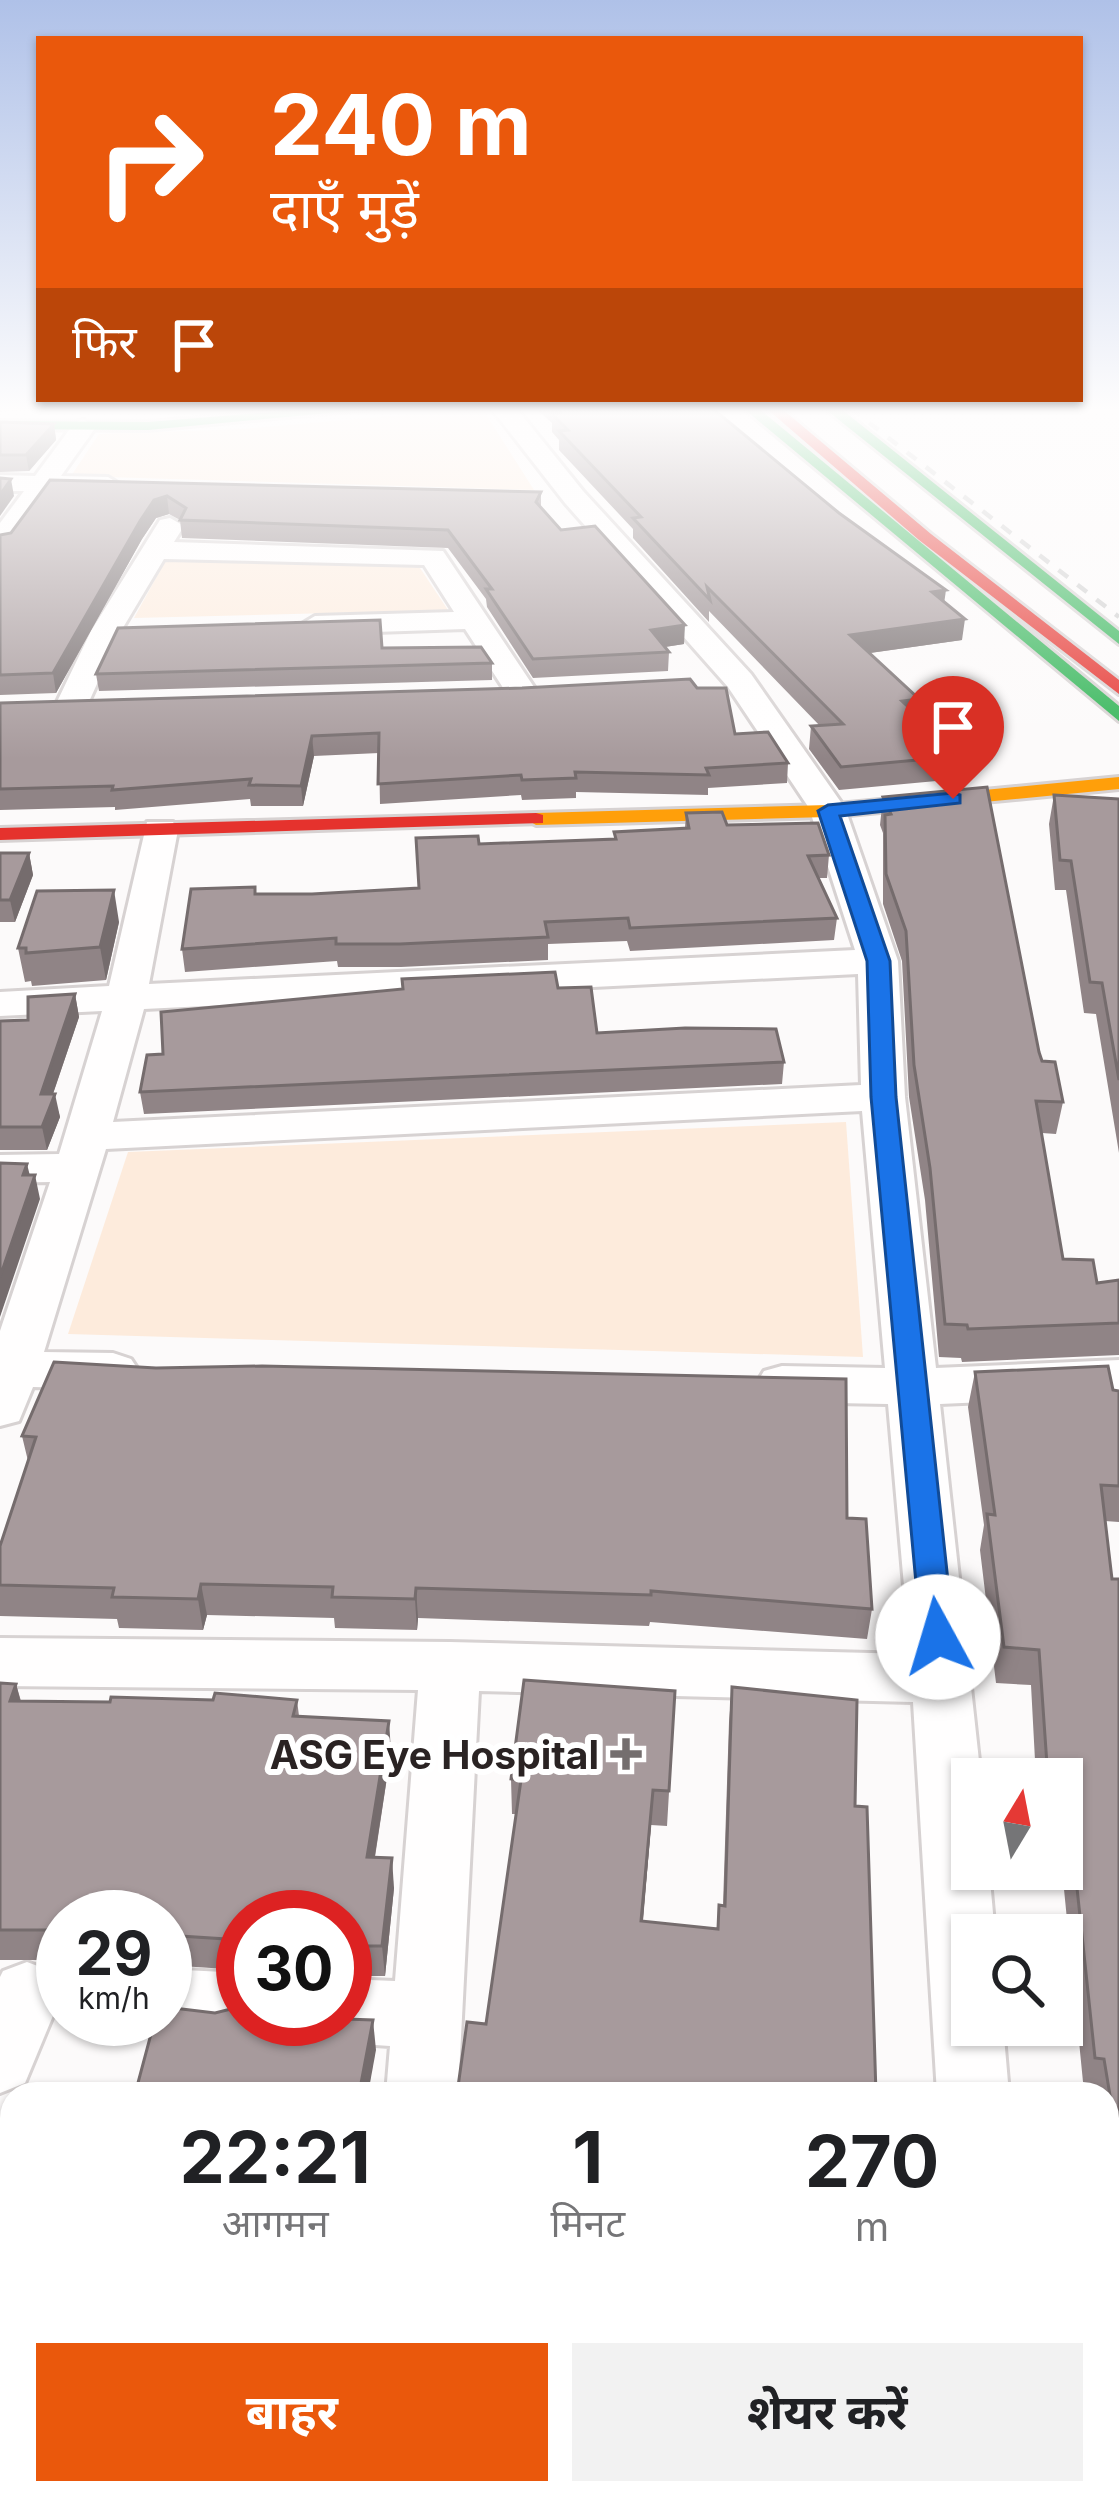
<!DOCTYPE html>
<html lang="hi">
<meta charset="utf-8">
<style>
body{margin:0;font-family:Inter,"Noto Sans Devanagari",sans-serif;background:#f2f2f2;color:#202124;height:100vh;display:flex;flex-direction:column;font-size:45px;white-space:nowrap}
*{box-sizing:border-box;margin:0}
p{font-size:39px;color:#757577}
.icon{flex:none;width:66px;height:66px;fill:none;stroke:currentColor;stroke-width:2;stroke-linecap:round;stroke-linejoin:round}
.map{position:relative;flex:1;overflow:hidden}
.details{position:absolute;left:0px;top:2082px;width:1119px;height:423px;display:flex;flex-direction:column;background:#fff;border-radius:36px 36px 0 0;box-shadow:0 3px 9px #0004}
.details>*{flex:none}
.guide{position:absolute;left:36px;top:36px;width:1047px;height:366px;border-radius:0px;box-shadow:0 3px 9px #0004;background:#ea580c;color:#fff;overflow:hidden}
.needle{width:78px;rotate:10deg}
.fabs{position:absolute;left:951px;top:1758px;display:grid;gap:24px}
.fabs a{display:grid;place-items:center;width:132px;height:132px;border-radius:0px;background:#fff;box-shadow:0 3px 9px #0004;font-size:60px}
.speed{position:absolute;left:36px;top:1890px;display:flex;gap:24px;font-size:60px;font-weight:700;text-align:center}
.speed>*{display:grid;place-content:center;width:156px;height:156px;border-radius:50%;background:#fff;box-shadow:0 3px 9px #0004;line-height:1}
.speed small{font-size:30px;font-weight:400}
.speed .limit{border:18px solid #d22;background:#fff;color:#111}
.pin{position:absolute;display:grid;place-items:center;width:102px;height:102px;color:#fff;margin:-123px -51px;border-radius:50% 50% 50% 0;rotate:-45deg;box-shadow:0 0 12px #0007}
.pin .icon{rotate:45deg}
.me{position:absolute;width:132px;margin:-66px;rotate:354deg;stroke-linejoin:round;filter:drop-shadow(0 0 9px #0008)}
.turn{display:flex;align-items:center;gap:42px;height:252px;padding:0 36px;font-size:54px}
.turn .icon{width:156px;height:156px;stroke-width:2.5}
.turn b{display:block;font-size:84px;line-height:102px}
.then{display:flex;align-items:center;height:114px;padding:0 36px;background:#0003;gap:24px;font-size:45px}
.eta{display:flex;justify-content:space-evenly;align-items:center;height:204px;text-align:center}
.eta b{font-size:72px;font-weight:700;line-height:84px}
.action{display:flex;gap:24px;margin-top:auto;padding:24px 36px}
.action a{flex:1;height:138px;border-radius:0px;background:#ea580c;color:#fff;font-size:48px;font-weight:700;line-height:138px;text-align:center}
.action a+a{background:#f2f2f2;color:#202124}
.map>svg:first-child{display:block}
</style>
<div class="map">
<svg width="1119" height="2504" viewBox="0 0 1119 2504">
<rect width="100%" height="100%" fill="#fcfafa"/>
<g fill="#fdebdc">
<polygon points="482,408 534,490 71,476 99,434 242,429"/>
<polygon points="168,556 416,562 448,610 134,618"/>
<polygon points="846,1122 863,1357 68,1334 128,1152"/>
</g>
<g fill="none" stroke-linecap="round" stroke-linejoin="round">
<defs>
<g id="street">
<path d="M 491,408 L 516,408 L 583,491 L 751,674 L 845,808 L 898,961 L 905,1097 L 936,1368 L 1119,1360 L 1119,1396 L 940,1404 L 981,1779 L 972,1779 L 972,1869 L 989,1869 L 995,1935 L 972,1935 L 972,2025 L 1003,2025 L 1009,2094 L 937,2094 L 913,1702 L 479,1691 L 458,2094 L 386,2094 L 390,2046 L 345,2043 L 320,2034 L 314,2019 L 345,2019 L 345,1979 L 395,1981 L 418,1690 L 0,1686 L 0,1638 L 450,1642 L 910,1654 L 888,1404 L 782,1402 L 764,1397 L 756,1384 L 764,1371 L 782,1366 L 885,1368 L 862,1111 L 106,1149 L 44,1352 L 113,1353 L 131,1359 L 139,1371 L 131,1383 L 113,1389 L 33,1387 L 19,1421 L 0,1426 L 0,1331 L 50,1182 L 0,1183 L 0,1155 L 59,1154 L 102,1011 L 0,1016 L 0,992 L 109,986 L 147,822 L 173,822 L 178,830 L 149,984 L 855,950 L 809,808 L 728,687 L 565,503 ZM 858,974 L 861,1085 L 113,1122 L 144,1009 Z"/>
<polygon points="84,420 96,427 61,476 108,477 121,485 108,493 50,492 10,548 0,550 0,523 24,491 0,491 0,475 35,476 75,422"/>
<polygon points="170,518 184,526 174,542 443,551 538,693 522,703 511,700 465,629 315,634 300,625 315,616 454,612 424,565 164,559 121,631 87,706 82,713 60,713 55,706 91,631 160,520"/>
<polygon points="27,1962 51,1971 62,1994 25,2083 0,2093 0,1977 3,1971"/>
<path d="M 165,1969 L 243,1973 L 243,2019 L 271,2019 L 268,2028 C 229,2043 179,2039 141,2024 L 138,2019 L 165,2019 Z"/>
<polygon points="347,2493 431,2493 430,2504 346,2504"/>
<polygon points="962,2493 1046,2493 1047,2504 963,2504"/>
</g>
<g id="fast">
<polygon points="322,408 382,408 148,430 0,429 0,421 148,422"/>
<polygon points="743,408 758,408 1119,706 1119,721"/>
<polygon points="824,408 840,408 1119,631 1119,644"/>
</g>
<polygon id="slow" points="1119,777 1119,789 828,817 536,825 526,819 536,813 828,805"/>
<g id="jam">
<polygon points="766,408 781,408 931,534 1119,680 1119,694 919,540"/>
<polygon points="536,813 543,815 543,823 0,840 0,828"/>
</g>
</defs>
<use href="#street" stroke="#d7d2d2" stroke-width="6"/>
<use href="#fast" stroke="#d7d2d2" stroke-width="6"/>
<use href="#slow" stroke="#d7d2d2" stroke-width="6"/>
<use href="#jam" stroke="#d7d2d2" stroke-width="6"/>
<use href="#street" fill="#fffefe" fill-rule="evenodd"/>
<use href="#fast" fill="#30b455" fill-rule="evenodd"/>
<use href="#slow" fill="#ff9f0a" fill-rule="evenodd"/>
<use href="#jam" fill="#e5322d" fill-rule="evenodd"/>
<polyline stroke="#cecece" stroke-width="4.5" stroke-dasharray="12 12" stroke-linecap="butt" points="850,408 1119,617"/>
</g>
<g fill="#908486">
<polygon points="0,408 72,408 0,412"/>
<polygon points="535,408 712,408 944,602 962,640 870,653 917,715 961,756 958,779 839,790 809,749 811,726 820,726 709,611 709,622 633,538 633,529 559,450 559,440 552,432 552,423"/>
<polygon points="0,422 54,424 56,440 29,471 0,472"/>
<polygon points="50,480 541,492 541,508 561,530 684,644 665,647 669,652 668,671 533,678 487,607 486,599 448,548 182,538 180,520 169,514 156,518 142,539 56,693 0,695 0,535 11,533"/>
<polygon points="382,648 492,663 492,680 99,691 96,674"/>
<polygon points="0,703 735,734 788,763 787,783 708,788 708,795 576,792 576,798 522,800 521,795 380,804 379,753 314,756 303,806 251,806 250,799 115,810 115,807 0,810"/>
<polygon points="1054,795 1119,799 1119,1153 1096,1014 1084,1013 1066,890 1055,890 1049,824"/>
<polygon points="883,797 1039,1052 1063,1102 1056,1134 1042,1133 1063,1259 1097,1283 1119,1280 1119,1355 962,1362 961,1358 939,1357 925,1200 909,1097 902,961 883,904 883,833 880,825"/>
<polygon points="686,813 829,855 827,878 818,878 837,918 834,940 630,951 627,941 548,944 548,960 401,967 338,967 337,961 185,972 182,949 256,894 312,894 418,888 479,844 614,839 614,832 685,828"/>
<polygon points="0,853 29,853 33,875 15,922 0,922"/>
<polygon points="119,922 106,980 32,986 31,981 25,982 18,948"/>
<polygon points="558,988 597,1033 784,1062 782,1084 144,1114 140,1092 163,1054"/>
<polygon points="75,994 79,1017 53,1094 60,1117 47,1150 0,1150 0,1021 28,1020"/>
<polygon points="975,1372 1119,1391 1119,1522 1105,1521 1112,1579 1119,1579 1119,2370 1107,2279 1107,2229 1112,2216 1107,2184 1107,2094 1084,2092 1062,1869 1062,1779 1036,1779 1031,1685 996,1683 980,1550 984,1525 968,1407"/>
<polygon points="22,1436 847,1518 872,1609 867,1639 650,1622 649,1626 418,1618 417,1630 335,1628 334,1618 207,1615 203,1630 119,1628 117,1619 0,1616 0,1546 28,1461"/>
<polygon points="0,1683 16,1684 21,1701 110,1702 297,1700 299,1716 391,1751 375,1857 394,1888 385,1976 345,1976 345,1917 243,1917 243,1991 242,1970 165,1965 165,1917 63,1917 63,1960 0,1960"/>
<polygon points="732,1687 855,1806 876,2094 486,2024 516,1814 512,1814 511,1779 675,1691 667,1826 651,1825 643,1921 717,1928 719,1905 723,1905 729,1722"/>
</g>
<g fill="#756c6d">
<polygon points="54,424 56,440 29,471 26,455"/>
<polygon points="11,479 14,496 0,516 0,495"/>
<polygon points="167,496 169,514 156,518 142,539 56,693 53,673 140,521 154,500"/>
<polygon points="946,590 943,611 932,592"/>
<polygon points="965,619 962,640 848,656 850,635"/>
<polygon points="685,625 684,644 651,649 651,630"/>
<polygon points="919,699 916,721 902,701"/>
<polygon points="312,736 314,756 303,806 301,786"/>
<polygon points="29,853 33,875 15,922 10,900"/>
<polygon points="114,890 119,922 106,980 100,947"/>
<polygon points="75,994 79,1017 45,1117 41,1094"/>
<polygon points="55,1094 60,1117 47,1150 42,1127"/>
<polygon points="27,1164 32,1184 35,1175 40,1199 0,1317 0,1277 23,1175"/>
<polygon points="201,1584 207,1615 203,1630 198,1599"/>
<polygon points="416,1588 418,1618 417,1630 415,1599"/>
<polygon points="16,1684 24,1715 10,1701"/>
<polygon points="389,1721 391,1751 370,1887 367,1857"/>
<polygon points="653,1790 651,1825 640,1954 641,1921"/>
<polygon points="392,1858 394,1888 385,1976 382,1946"/>
<polygon points="373,2020 376,2050 368,2094 359,2094"/>
<polygon points="300,2493 309,2493 307,2504 298,2504"/>
</g>
<g fill="#a79a9c" stroke="#756c6d" stroke-width="3">
<polygon points="555,408 712,408 839,513 946,590 932,592 965,619 850,635 919,699 902,701 961,756 841,767 811,726 843,724 707,587 710,600 633,518 641,517 559,431 568,430 552,414 560,413"/>
<polygon points="0,422 54,424 26,455 0,455"/>
<polygon points="0,478 11,479 0,495"/>
<polygon points="50,480 541,492 536,502 561,530 595,526 685,625 651,630 669,652 533,659 486,589 492,589 448,530 180,520 186,508 167,496 154,500 140,521 53,673 0,675 0,535 11,533"/>
<polygon points="380,620 382,648 481,647 492,663 96,674 118,628"/>
<polygon points="690,679 697,688 726,688 735,734 768,732 788,763 706,768 709,775 575,772 576,778 522,780 521,775 378,784 379,733 312,736 301,786 249,785 251,779 112,790 113,786 0,789 0,703 522,688"/>
<polygon points="987,787 1039,1052 1042,1061 1055,1062 1063,1102 1036,1101 1063,1259 1093,1260 1097,1283 1119,1280 1119,1323 968,1329 967,1325 945,1324 930,1168 914,1065 906,931 886,874 885,815 891,814 883,797"/>
<polygon points="1054,795 1119,799 1119,1080 1102,983 1090,982 1071,861 1060,860"/>
<polygon points="722,812 727,825 818,823 829,855 808,856 837,918 630,928 628,918 545,922 548,937 400,944 336,944 336,938 182,949 191,889 255,887 255,894 312,894 419,888 416,838 478,836 479,844 616,839 614,832 689,828 686,813"/>
<polygon points="0,853 29,853 10,900 0,900"/>
<polygon points="114,890 100,947 26,953 26,948 18,948 37,891"/>
<polygon points="555,972 558,988 591,987 597,1033 685,1028 776,1029 784,1062 140,1092 147,1055 163,1054 161,1012 403,989 402,979"/>
<polygon points="75,994 41,1094 55,1094 42,1127 0,1127 0,1021 28,1020 28,997"/>
<polygon points="0,1163 27,1164 23,1175 35,1175 0,1277"/>
<polygon points="54,1362 156,1368 262,1366 846,1379 847,1518 866,1519 872,1609 651,1591 651,1595 416,1588 415,1599 332,1597 333,1587 201,1584 198,1599 112,1597 114,1588 0,1585 0,1546 36,1437 22,1436"/>
<polygon points="1108,1366 1113,1390 1119,1391 1119,1486 1101,1485 1112,1579 1119,1579 1119,2150 1104,2059 1095,2058 1066,1784 1062,1784 1062,1779 1048,1779 1039,1650 1004,1647 987,1514 995,1515 975,1372"/>
<polygon points="524,1680 675,1691 669,1791 653,1790 641,1921 718,1929 719,1905 725,1906 732,1687 857,1700 855,1806 867,1807 876,2094 457,2094 467,2022 486,2024 521,1780 511,1779"/>
<polygon points="0,1683 16,1684 10,1701 110,1702 111,1697 213,1700 215,1693 297,1700 293,1716 389,1721 367,1857 392,1858 382,1946 345,1946 345,1917 243,1917 243,1985 241,1940 165,1935 165,1917 63,1917 63,1930 0,1930"/>
<polygon points="243,2006 243,2019 345,2019 373,2020 359,2094 135,2094 155,2019 165,2019 165,2007 215,2013"/>
<polygon points="0,2203 12,2204 12,2493 300,2493 298,2504 0,2504"/>
<polygon points="1114,2210 1119,2210 1119,2243"/>
<polygon points="443,2493 640,2493 640,2504 442,2504"/>
<rect x="712" y="2493" width="194" height="11"/>
</g>
<linearGradient id="sky" x2="0" y2="1"><stop stop-color="#afc1e8"/><stop offset="0.54" stop-color="#fefdfd"/><stop offset="1" stop-color="#fefdfd" stop-opacity="0"/></linearGradient>
<rect width="1119" height="759" fill="url(#sky)"/>
<polygon fill="#1a73e8" stroke="#114b97" stroke-width="3" points="953,793 960,795 960,803 840,816 890,961 896,1097 954,1637 949,1647 938,1651 926,1647 921,1637 871,1097 867,961 818,811 828,805"/>
<path fill="#746e6e" stroke="#fff" stroke-width="4.5" d="M620 1736h12v12h12v12h-12v12h-12v-12h-12v-12h12z"/>
<g text-anchor="middle" dominant-baseline="central" stroke-width="12" stroke-linejoin="round" paint-order="stroke">
<g font-size="39" font-weight="bold" fill="#2a2323" stroke="#fff" text-anchor="end">
<text x="599" y="1754">ASG Eye Hospital</text>
</g>
</g>
</svg>
<div class="fabs">
<a><svg class="needle" viewBox="-14 -14 28 28"><path d="M0-13l5 13h-10z" fill="#e53935"/><path d="M0 13l5-13h-10z" fill="#757577"/></svg></a>
<a><svg class="icon" aria-label="search" viewBox="0 0 24 24"><circle cx="10" cy="10" r="6"/><path d="M15 15l6 6"/></svg></a>
</div>
<div class="speed"><div>29<small>km/h</small></div><div class="limit">30</div></div>
<div class="pin" style="left:953px;top:799px;background:#d93025"><svg class="icon" aria-label="arrive" viewBox="0 0 24 24"><path d="M6 21V4h12l-3 4 3 4H6"/></svg></div>
<svg class="me" style="left:938px;top:1637px" viewBox="-20 -20 40 40"><circle r="19" fill="#fff"/><path d="M0-13L10 11 0 6-10 11z" fill="#1a73e8"/></svg>
<div class="guide">
<div class="turn"><svg class="icon" aria-label="right" viewBox="0 0 24 24"><path d="M7 20v-9h11M14 6l5 5-5 5"/></svg><div><b>240 m</b>दाएँ मुड़ें</div></div>
<div class="then">फिर<svg class="icon" aria-label="arrive" viewBox="0 0 24 24"><path d="M6 21V4h12l-3 4 3 4H6"/></svg></div>
</div>
<section class="details">
<div class="eta">
<div><b>22:21</b><p>आगमन</p></div>
<div><b>1</b><p>मिनट</p></div>
<div><b>270</b><p>m</p></div>
</div>
<div class="action"><a>बाहर</a><a>शेयर करें</a></div>
</section>
</div>
